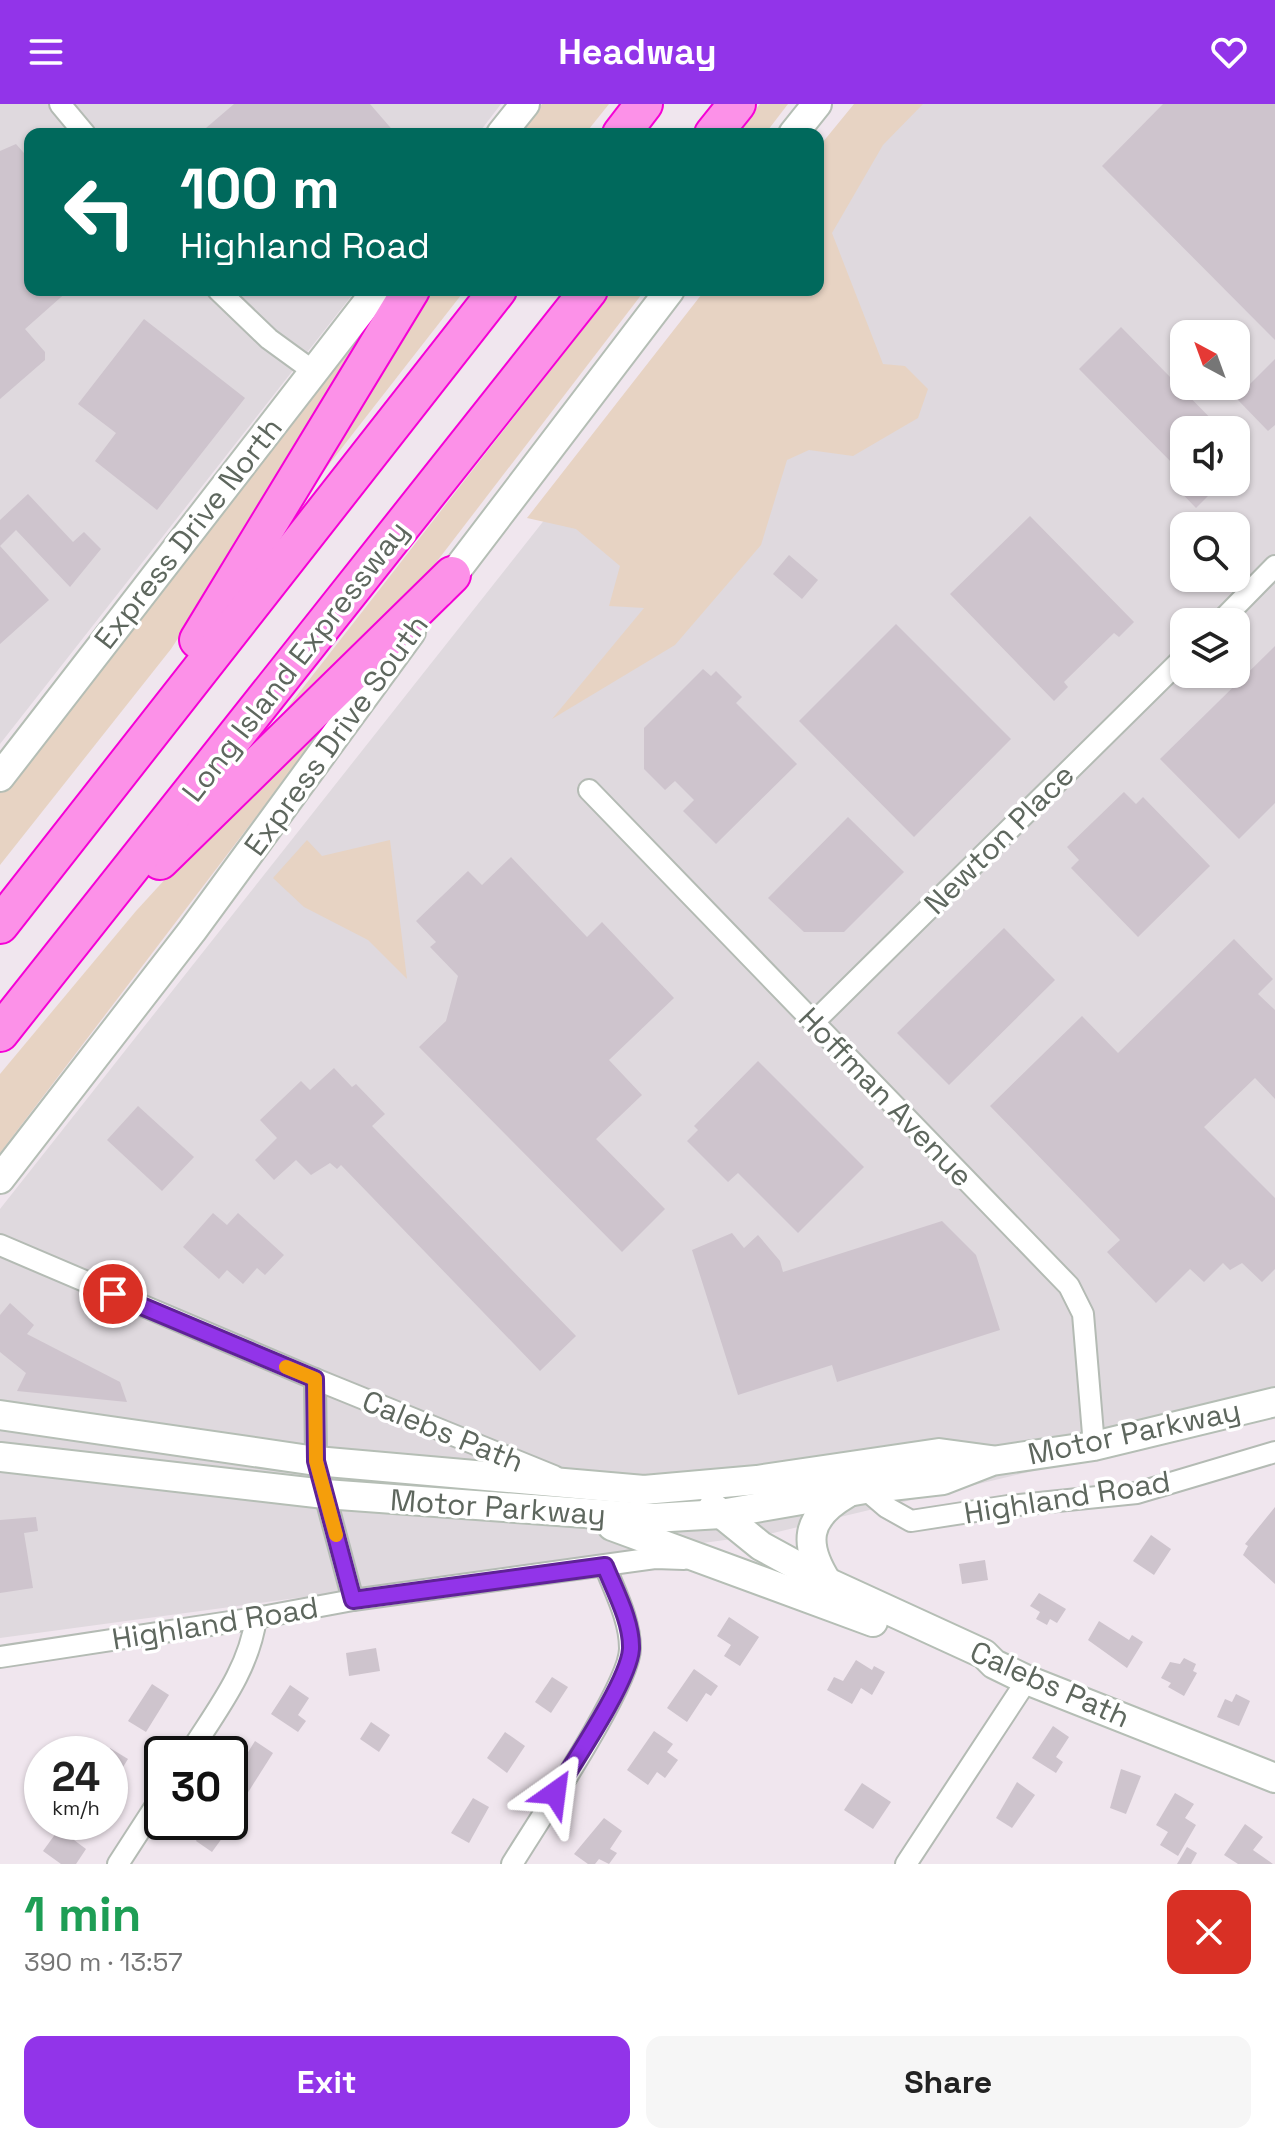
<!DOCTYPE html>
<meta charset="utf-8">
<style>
body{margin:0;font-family:"Space Grotesk",sans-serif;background:#f6f6f6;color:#222;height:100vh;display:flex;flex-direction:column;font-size:30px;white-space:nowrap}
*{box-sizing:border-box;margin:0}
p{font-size:26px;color:#767676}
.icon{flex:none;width:44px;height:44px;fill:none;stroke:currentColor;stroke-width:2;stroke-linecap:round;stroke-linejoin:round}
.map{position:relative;height:1760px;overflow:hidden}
.panel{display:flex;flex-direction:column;background:#fff;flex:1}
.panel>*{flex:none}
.banner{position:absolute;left:24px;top:24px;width:800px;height:168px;border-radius:16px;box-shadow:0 2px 6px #0004;background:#00695c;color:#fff;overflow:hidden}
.needle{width:52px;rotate:319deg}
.controls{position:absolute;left:1170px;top:216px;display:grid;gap:16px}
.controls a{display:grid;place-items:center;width:80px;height:80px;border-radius:16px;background:#fff;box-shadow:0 2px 6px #0004;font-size:40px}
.speed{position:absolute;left:24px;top:1632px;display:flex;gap:16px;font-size:40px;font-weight:700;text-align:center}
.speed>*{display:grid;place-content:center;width:104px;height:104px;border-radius:50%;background:#fff;box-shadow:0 2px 6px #0004;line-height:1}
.speed small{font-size:20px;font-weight:400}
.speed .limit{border:4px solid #111;border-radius:12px;background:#fff;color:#111}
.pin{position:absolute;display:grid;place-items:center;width:68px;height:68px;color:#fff;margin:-34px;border:4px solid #fff;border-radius:50%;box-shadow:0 2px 8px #0007}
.me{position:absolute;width:88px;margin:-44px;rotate:31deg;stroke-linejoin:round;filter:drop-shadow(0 0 6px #0008)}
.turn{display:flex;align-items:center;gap:28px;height:168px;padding:0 24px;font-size:36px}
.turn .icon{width:104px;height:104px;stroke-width:2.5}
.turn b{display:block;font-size:56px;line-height:68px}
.round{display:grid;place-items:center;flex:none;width:84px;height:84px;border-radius:16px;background:#f6f6f6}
.head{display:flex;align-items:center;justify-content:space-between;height:136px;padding:0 24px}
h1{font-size:48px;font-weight:800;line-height:60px;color:#1e9e55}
.primary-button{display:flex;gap:16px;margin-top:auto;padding:16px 24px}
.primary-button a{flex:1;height:92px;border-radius:16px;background:#9234e9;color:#fff;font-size:32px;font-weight:800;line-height:92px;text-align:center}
.primary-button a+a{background:#f6f6f6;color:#222}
header{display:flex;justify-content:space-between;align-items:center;height:104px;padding:0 24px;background:#9234e9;color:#fff;font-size:36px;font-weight:800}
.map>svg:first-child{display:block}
</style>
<header><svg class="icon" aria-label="menu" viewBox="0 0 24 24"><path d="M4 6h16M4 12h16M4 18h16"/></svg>Headway<svg class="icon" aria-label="heart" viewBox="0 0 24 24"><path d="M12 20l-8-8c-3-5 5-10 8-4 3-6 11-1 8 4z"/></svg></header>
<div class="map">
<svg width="1275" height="1760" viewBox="0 0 1275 1760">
<rect width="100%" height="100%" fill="#f0e6ee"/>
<g fill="#dfd9de" fill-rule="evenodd">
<polygon points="0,0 501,0 478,30 30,30 30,186 356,186 0,640"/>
<path d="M 873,0 L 1275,0 L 1275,1309 L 769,1430 L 0,1534 L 0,1105 L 726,186 L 818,186 L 818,69 ZM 1184,230 L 1236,230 L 1236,282 L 1184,282 ZM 1184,326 L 1236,326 L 1236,378 L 1184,378 ZM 1184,422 L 1236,422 L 1236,474 L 1184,474 ZM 1184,518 L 1236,518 L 1236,570 L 1184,570 Z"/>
</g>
<g fill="#e7d3c3">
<polygon points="542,0 609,0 585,30 522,30"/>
<polygon points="760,0 788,0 765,30 737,30"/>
<polygon points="854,0 923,0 883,41 832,129 883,260 905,262 928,285 918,314 853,352 809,346 787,356 761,441 675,541 552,615 644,504 609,502 620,462 576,425 527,414 705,186 818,186 818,44"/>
<polygon points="424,186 465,186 284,418"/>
<polygon points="613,186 645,186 405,499 270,626"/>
<polygon points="388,196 293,361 171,545 0,761 0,685 260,354"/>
<polygon points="335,609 0,1049 0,970 136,807 232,702"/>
<polygon points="307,736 322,752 390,736 407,875 368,836 304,803 273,774"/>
</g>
<g fill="#cec4cd">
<polygon points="234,0 370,0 396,30 199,30"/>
<polygon points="1163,0 1275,0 1275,236 1102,62"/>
<polygon points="16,40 30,56 30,186 69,186 25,225 45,248 45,256 0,295 0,47"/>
<polygon points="144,215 245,294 157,406 95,357 116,329 78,300"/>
<polygon points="1121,223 1222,326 1184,326 1184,371 1079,265"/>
<polygon points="1275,255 1275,321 1268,327 1236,294"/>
<polygon points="1171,378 1222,378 1196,404"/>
<polygon points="28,390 73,438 84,428 101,445 70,483 16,426 0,442 49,496 0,540 0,416"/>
<polygon points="1030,412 1134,518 1119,533 1114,529 1064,578 1068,583 1054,597 950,490"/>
<polygon points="789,451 818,476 802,495 773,470"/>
<polygon points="896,520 1011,635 914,733 799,617"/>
<polygon points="1275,542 1275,699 1239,735 1160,655"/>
<polygon points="703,565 711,572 716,567 742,593 736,599 797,660 716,740 683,707 694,696 675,677 665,686 644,665 644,624"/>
<polygon points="1124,688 1136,700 1143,693 1210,762 1138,833 1071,764 1079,756 1067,743"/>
<polygon points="848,713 904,768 844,828 804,828 768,794"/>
<polygon points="511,753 587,833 602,818 674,894 609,956 642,991 596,1035 665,1105 622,1148 419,943 446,917 458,872 430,843 436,838 416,817 468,767 482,781"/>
<polygon points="1004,824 1055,876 949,981 897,929"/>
<polygon points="1234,835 1273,875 1258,890 1275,906 1275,995 1255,974 1204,1023 1275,1094 1275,1165 1262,1178 1242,1159 1230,1166 1223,1159 1204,1178 1190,1165 1156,1199 1107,1148 1120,1136 990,1002 1082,912 1118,949"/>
<polygon points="758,957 864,1063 798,1129 738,1069 728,1078 687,1037 698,1026 694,1022"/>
<polygon points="334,964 352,983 356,980 385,1010 372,1022 576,1232 540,1267 341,1061 337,1065 330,1059 311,1071 296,1056 274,1076 255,1056 277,1034 260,1016 301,977 310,986"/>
<polygon points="138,1002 194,1053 162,1087 107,1036"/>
<polygon points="213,1109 227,1121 238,1109 284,1151 265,1171 257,1164 243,1180 227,1166 219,1175 183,1143"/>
<polygon points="942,1117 976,1151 1000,1226 837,1278 832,1261 738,1291 692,1146 732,1129 744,1144 758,1131 780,1157 783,1168"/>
<polygon points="10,1199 34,1221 27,1230 120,1278 127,1298 17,1287 26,1269 0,1248 0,1211"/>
<polygon points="1275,1403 1275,1480 1243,1451 1248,1442 1245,1440"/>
<polygon points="36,1413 38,1427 24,1429 33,1484 0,1489 0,1416"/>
<polygon points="1151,1431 1171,1445 1154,1471 1133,1457"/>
<polygon points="985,1456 988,1476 962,1480 959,1460"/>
<polygon points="1039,1489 1066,1505 1057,1519 1050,1515 1047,1521 1036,1515 1040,1508 1030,1502"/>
<polygon points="729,1513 759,1533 740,1562 724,1552 731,1541 717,1532"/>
<polygon points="1099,1517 1129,1536 1132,1531 1143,1538 1127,1564 1088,1536"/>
<polygon points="376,1544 380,1567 349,1572 346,1549"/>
<polygon points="1184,1554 1196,1560 1193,1567 1197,1569 1184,1592 1168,1583 1171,1579 1161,1574 1170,1558 1180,1560"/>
<polygon points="856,1556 872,1566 874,1562 885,1568 872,1591 861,1584 852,1600 827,1586 834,1573 843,1577"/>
<polygon points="694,1565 718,1582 711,1592 706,1589 687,1618 667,1604"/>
<polygon points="552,1573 568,1583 551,1609 535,1598"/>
<polygon points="152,1580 169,1591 146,1628 128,1617"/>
<polygon points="290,1581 309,1594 298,1611 306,1617 298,1628 271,1610"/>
<polygon points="1236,1590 1250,1597 1239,1622 1217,1613 1225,1595 1232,1598"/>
<polygon points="371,1618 390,1631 379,1648 360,1635"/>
<polygon points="1053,1622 1069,1633 1056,1653 1063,1658 1056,1669 1032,1654"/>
<polygon points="654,1627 673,1640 667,1648 678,1656 665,1674 657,1668 648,1681 627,1666"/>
<polygon points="505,1628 525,1642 507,1669 487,1654"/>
<polygon points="255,1637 273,1649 247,1690 230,1677"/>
<polygon points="110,1644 128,1655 110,1684"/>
<polygon points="1121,1665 1141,1672 1126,1710 1110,1704"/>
<polygon points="1017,1678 1035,1691 1012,1724 996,1714"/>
<polygon points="862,1679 891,1698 873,1725 844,1706"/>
<polygon points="1175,1689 1194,1700 1185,1714 1196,1721 1178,1752 1160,1741 1168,1728 1156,1721"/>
<polygon points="473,1694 489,1703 469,1739 451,1729"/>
<polygon points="604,1714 622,1727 610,1745 617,1749 609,1760 599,1755 595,1760 588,1760 574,1750"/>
<polygon points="64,1718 88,1718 74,1736 86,1745 76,1760 61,1760 43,1747"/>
<polygon points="205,1718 218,1718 228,1726 212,1748 196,1737"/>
<polygon points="1245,1720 1263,1733 1253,1746 1273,1760 1238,1760 1224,1751"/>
<polygon points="1187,1743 1197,1749 1191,1760 1177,1760"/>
</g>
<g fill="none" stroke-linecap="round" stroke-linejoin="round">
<defs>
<g id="street">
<polyline points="60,0 85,30"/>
<polyline points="218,186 269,235 313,267"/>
<polyline points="1220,518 1275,462"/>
<polyline points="589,686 1069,1182 1083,1210 1094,1342"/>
<polyline points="814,918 1184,553"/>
<polyline points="0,1141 315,1275 554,1372"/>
<polyline points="315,1275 316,1357 353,1496"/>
<polyline points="865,1385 886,1403 911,1417 1008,1402 1137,1389 1275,1348"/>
<polyline points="0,1553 256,1514 353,1496 655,1454 684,1455"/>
<path d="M 189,1650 C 216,1607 249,1566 256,1514"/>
<polyline points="118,1760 162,1692"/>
<path d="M 512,1760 C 535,1722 631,1580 630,1544 C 630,1516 615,1488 605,1462"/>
<polyline points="906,1760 1027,1576"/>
</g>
<g id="secondary">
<polyline points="501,30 525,0"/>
<polyline points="793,30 817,0"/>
<polyline points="440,488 670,186"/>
<polyline points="0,673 377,186"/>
<polyline points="0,1075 192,827 411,528"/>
<polyline points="0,1311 316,1357 644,1386 757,1376 939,1349 991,1356"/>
<polyline points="0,1353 325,1390 653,1414 721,1410 865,1385 943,1376 992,1357 1094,1342 1275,1298"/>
<polyline points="713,1403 761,1442 827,1478 984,1550 994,1560 1027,1576 1275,1674"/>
<polyline points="612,1422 873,1518"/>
<path d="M 827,1478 C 803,1440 805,1414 846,1390"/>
</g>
<g id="highway">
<polyline points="621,30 644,0"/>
<polyline points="713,30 737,0"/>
<polyline points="198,536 411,186"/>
<polyline points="160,757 452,471"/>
<polyline points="0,821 498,186"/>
<polyline points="0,929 589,186"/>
</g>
</defs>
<use href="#street" stroke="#b4bbb4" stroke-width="24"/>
<use href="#secondary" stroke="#b5beb5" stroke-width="32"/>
<use href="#highway" stroke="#f501d6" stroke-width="40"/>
<use href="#street" stroke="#fff" stroke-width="20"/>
<use href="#secondary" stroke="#fff" stroke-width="28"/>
<use href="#highway" stroke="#fc91e8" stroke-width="36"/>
</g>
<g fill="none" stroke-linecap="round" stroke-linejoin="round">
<defs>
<path id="route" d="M 113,1190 L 315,1275 L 316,1357 L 353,1496 L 605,1462 C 615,1487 632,1518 631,1545 C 629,1577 573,1659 555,1689"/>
</defs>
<use href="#route" stroke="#5f2297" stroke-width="20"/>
<use href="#route" stroke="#9234e9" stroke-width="14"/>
<polyline stroke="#f59e0b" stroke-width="14" points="286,1263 315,1275 316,1357 336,1431"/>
</g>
<g text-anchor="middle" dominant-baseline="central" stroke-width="7" stroke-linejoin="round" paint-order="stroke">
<g font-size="30" fill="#5e675e" stroke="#fff">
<text transform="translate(188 429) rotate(-52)">Express Drive North</text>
<text transform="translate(295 557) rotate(-52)">Long Island Expressway</text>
<text transform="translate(336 631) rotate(-54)">Express Drive South</text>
<text transform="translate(999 735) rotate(-45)">Newton Place</text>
<text transform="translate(886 993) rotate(46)">Hoffman Avenue</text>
<text transform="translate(443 1327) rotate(22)">Calebs Path</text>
<text transform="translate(1134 1328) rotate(-12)">Motor Parkway</text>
<text transform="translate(1067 1393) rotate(-9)">Highland Road</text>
<text transform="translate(498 1403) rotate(4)">Motor Parkway</text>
<text transform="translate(215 1519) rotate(-9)">Highland Road</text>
<text transform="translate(1050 1580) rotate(24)">Calebs Path</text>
</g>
</g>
</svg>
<div class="controls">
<a><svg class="needle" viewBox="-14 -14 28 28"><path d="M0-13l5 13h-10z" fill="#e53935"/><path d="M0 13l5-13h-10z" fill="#767676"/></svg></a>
<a><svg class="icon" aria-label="sound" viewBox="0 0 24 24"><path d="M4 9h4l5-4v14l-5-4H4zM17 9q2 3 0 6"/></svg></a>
<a><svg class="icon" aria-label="search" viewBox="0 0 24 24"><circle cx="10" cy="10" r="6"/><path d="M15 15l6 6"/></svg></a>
<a><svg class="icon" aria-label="layers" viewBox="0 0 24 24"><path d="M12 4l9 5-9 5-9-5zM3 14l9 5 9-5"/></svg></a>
</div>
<div class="speed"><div>24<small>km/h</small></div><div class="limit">30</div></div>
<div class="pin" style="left:113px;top:1190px;background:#d93025"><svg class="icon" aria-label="arrive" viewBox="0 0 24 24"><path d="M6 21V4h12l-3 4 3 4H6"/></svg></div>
<svg class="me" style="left:555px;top:1689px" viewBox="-20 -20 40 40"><path d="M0-17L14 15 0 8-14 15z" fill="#9234e9" stroke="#fff" stroke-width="4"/></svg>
<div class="banner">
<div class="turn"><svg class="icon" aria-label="left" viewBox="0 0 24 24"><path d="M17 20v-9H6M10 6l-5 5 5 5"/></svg><div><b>100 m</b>Highland Road</div></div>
</div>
</div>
<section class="panel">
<div class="head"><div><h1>1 min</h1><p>390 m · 13:57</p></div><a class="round" style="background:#d93025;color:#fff"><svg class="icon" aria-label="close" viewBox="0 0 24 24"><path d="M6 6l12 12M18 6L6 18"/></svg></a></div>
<div class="primary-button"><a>Exit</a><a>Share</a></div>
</section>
